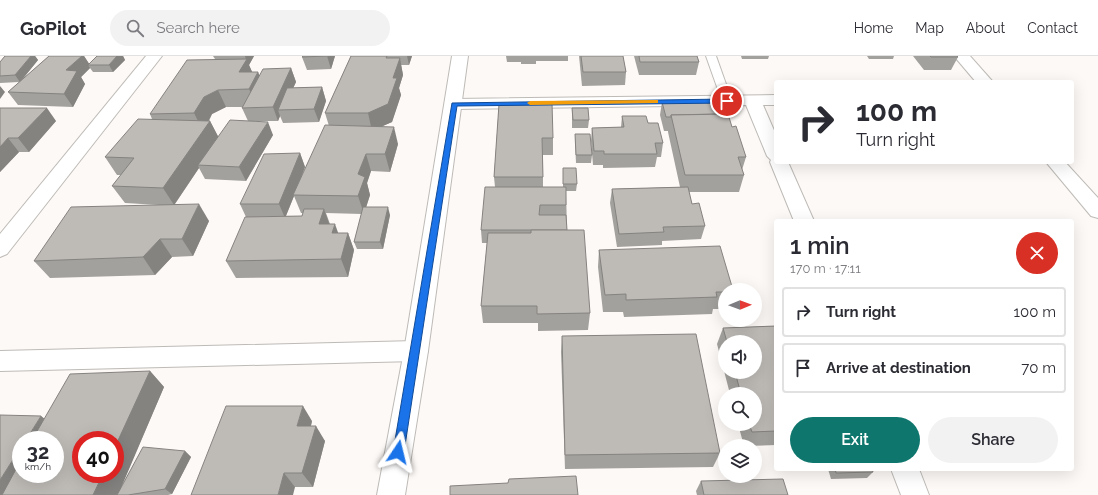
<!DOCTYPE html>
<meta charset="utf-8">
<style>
body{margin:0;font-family:Raleway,sans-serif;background:#f2f2f3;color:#2b2b33;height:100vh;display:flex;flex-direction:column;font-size:15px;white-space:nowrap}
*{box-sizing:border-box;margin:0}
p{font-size:13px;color:#7c7c81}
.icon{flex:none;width:22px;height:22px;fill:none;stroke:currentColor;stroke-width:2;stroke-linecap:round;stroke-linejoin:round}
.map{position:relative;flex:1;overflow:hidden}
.side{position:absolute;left:774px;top:163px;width:300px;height:252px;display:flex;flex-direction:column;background:#fff;border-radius:4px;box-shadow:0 4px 16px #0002}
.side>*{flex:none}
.guide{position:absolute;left:774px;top:24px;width:300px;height:84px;border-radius:4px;box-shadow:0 4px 16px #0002;background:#fff;color:#2b2b33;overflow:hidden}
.needle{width:26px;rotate:89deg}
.tools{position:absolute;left:718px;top:227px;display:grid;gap:8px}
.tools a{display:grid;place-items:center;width:44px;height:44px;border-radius:50%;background:#fff;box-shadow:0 4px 16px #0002;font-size:20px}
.speed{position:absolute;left:12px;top:375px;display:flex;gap:8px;font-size:20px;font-weight:700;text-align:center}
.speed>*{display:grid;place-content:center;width:52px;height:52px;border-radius:50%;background:#fff;box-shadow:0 4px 16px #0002;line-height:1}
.speed small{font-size:10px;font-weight:400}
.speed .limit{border:6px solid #d22;background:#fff;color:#111}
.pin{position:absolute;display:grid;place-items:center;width:34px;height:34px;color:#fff;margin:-17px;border:2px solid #fff;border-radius:50%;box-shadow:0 1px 4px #0007}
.me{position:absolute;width:44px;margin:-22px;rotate:10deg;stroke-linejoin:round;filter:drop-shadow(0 0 3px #0008)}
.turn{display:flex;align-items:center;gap:14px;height:84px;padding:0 16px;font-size:18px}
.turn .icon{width:52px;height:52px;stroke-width:2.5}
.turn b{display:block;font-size:28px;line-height:34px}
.round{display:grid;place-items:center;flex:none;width:42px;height:42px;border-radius:21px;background:#f2f2f3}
.overview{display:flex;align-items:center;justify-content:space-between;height:68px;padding:0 16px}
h1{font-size:24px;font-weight:600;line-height:30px}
.action{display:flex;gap:8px;margin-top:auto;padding:8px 16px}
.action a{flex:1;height:46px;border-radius:24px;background:#0f766e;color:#fff;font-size:16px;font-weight:600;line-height:46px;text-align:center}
.action a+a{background:#f2f2f3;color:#2b2b33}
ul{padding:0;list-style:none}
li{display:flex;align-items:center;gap:12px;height:50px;margin:0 8px 6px;padding:0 8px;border:2px solid #e1e1e2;border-radius:4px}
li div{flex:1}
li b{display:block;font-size:15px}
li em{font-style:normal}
header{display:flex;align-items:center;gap:24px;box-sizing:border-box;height:56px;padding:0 20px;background:#fff;border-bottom:1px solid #e1e1e2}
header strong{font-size:19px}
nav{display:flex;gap:22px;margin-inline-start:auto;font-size:14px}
.search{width:280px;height:36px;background:#f2f2f3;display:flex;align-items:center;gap:10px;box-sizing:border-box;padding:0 14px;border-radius:22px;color:#7c7c81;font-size:15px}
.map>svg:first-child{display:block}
</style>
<header>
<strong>GoPilot</strong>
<div class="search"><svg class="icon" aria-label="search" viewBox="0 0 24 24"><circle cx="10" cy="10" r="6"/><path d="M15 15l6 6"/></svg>Search here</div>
<nav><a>Home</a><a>Map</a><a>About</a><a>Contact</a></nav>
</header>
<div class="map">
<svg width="1098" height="439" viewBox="0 0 1098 439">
<rect width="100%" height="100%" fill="#fdf9f6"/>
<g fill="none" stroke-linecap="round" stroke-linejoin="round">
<defs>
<polygon id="lane" points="706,0 716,0 732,45 731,47 723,47 722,45"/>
<g id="street">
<polygon points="146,0 162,0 7,198 0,201 0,178"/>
<polygon points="954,0 970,0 993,26 976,26"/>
<polygon points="776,39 776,49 763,49 776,79 776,106 788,106 814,165 794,165 770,106 771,104 767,100 746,49 454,53 448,52 446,48 448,44 454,43"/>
<polygon points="1046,106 1065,106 1098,142 1098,162 1091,160"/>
<polygon points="416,285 425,288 428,295 425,302 416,305 0,315 0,295"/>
<polygon points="891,413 919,413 929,439 901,439"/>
</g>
<polygon id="secondary" points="452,0 468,0 428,295 405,439 377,439 404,295"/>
</defs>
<use href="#lane" stroke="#bebbb7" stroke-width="2"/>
<use href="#street" stroke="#bebbb7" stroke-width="2"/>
<use href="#secondary" stroke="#bebbb7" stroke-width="2"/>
<use href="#lane" fill="#fff" fill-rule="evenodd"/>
<use href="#street" fill="#fff" fill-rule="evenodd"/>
<use href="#secondary" fill="#fff" fill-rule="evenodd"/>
</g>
<g fill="#a3a19d" fill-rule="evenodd">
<polygon points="5,0 35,0 38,4 22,24 49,0 84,0 89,8 97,0 123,0 125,4 113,16 93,16 90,12 81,21 85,28 73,51 18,49 8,36 19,26 0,27 0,6"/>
<path d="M 213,0 L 254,0 L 249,9 L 252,16 L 258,16 L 259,19 L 291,12 L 296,26 L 293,32 L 322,31 L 326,45 L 319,66 L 283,67 L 280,60 L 278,65 L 253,65 L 273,79 L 246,125 L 205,123 L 199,112 L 175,148 L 209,165 L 193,200 L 172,201 L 155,219 L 50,222 L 34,205 L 159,149 L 125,147 L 112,130 L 121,119 L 117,119 L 105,101 L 152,63 L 150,58 L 215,3 ZM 226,51 L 242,51 L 242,52 L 248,65 L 218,81 L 210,65 L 209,65 L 212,58 Z"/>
<polygon points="335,0 331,13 307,14 302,1"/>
<path d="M 351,0 L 412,0 L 409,9 L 401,9 L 403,19 L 399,32 L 401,39 L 392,66 L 382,70 L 398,88 L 390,116 L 371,115 L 367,127 L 370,139 L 366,151 L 390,159 L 383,193 L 357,193 L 354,186 L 362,158 L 326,157 L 330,168 L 338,177 L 348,177 L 354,194 L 348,221 L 236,222 L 226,205 L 246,161 L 240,148 L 300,97 L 305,111 L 301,122 L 329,70 L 325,57 ZM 294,140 L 301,157 L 303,157 L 302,160 L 286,160 Z"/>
<polygon points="506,0 568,0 568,5 536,5 536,8 521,8 521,6 507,6"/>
<polygon points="579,0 623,0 626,16 625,29 582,30"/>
<polygon points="634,0 697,0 699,6 696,19 639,19"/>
<polygon points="741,0 769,0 768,3 742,3"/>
<polygon points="867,0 894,0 893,3 869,3"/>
<polygon points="913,0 957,0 958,1 951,14 924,14"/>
<polygon points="662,46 717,58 732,71 746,101 742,114 744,119 739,136 689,136 692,148 705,170 701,183 662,185 662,189 617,191 610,147 612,133 680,131 668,76 668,75 664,75 660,59"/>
<polygon points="499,48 553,82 553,99 543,99 543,131 563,131 563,112 577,128 576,135 566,135 567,174 590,257 588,274 538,275 538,267 483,267 481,250 487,187 482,187 481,174 495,131 494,121"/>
<polygon points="0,52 56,65 29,96 19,96 0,116"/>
<polygon points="572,52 589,64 588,72 572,72"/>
<polygon points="622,60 648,67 663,87 661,101 657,101 655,111 603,112 603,109 593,109 591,85 592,72 621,71"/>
<polygon points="575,78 592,99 591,107 576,107 575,85"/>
<polygon points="599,194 725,234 725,253 713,253 712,258 624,261 623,256 603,256 598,211"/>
<path d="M 776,270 L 776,389 L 744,390 L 738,368 L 755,368 L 755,338 L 730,338 L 717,288 L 723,272 ZM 725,286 L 755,286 L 755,316 L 725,316 Z"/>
<polygon points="562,280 720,397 713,411 565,413 561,296"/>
<polygon points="150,315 164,331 120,433 185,395 191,401 172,438 168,439 0,439 41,360 44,363"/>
<polygon points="312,365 311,370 325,385 313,431 295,431 191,439"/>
<polygon points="828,413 872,413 873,416 867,422 831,423"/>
<polygon points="701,425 788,439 697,439 696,435"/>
</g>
<g fill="#858380">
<polygon points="31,0 35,0 38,4 20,26 15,19"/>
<polygon points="82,0 84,0 90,9 88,9 90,12 81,21 85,28 73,51 64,38 66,14"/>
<polygon points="117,0 123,0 125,4 113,16 109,9"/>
<polygon points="245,0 254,0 249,9 254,20 246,34 239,16 246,4"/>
<polygon points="327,0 335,0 331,13"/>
<polygon points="407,0 412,0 409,9"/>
<polygon points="400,2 403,19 399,32 401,39 392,66 372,75 368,57 393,22"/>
<polygon points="291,12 296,26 283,54 278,54 280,60 278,65 273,51"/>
<polygon points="258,16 265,33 257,50 249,33"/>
<polygon points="0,30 5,36 0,43"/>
<polygon points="322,31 326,45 319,66 314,53"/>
<polygon points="218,34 226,51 212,58 203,75 194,57 204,41"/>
<polygon points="47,52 56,65 29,96 18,82"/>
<polygon points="210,65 219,82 198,109 199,112 174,149 163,132"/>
<polygon points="268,66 273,79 246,125 239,111"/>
<polygon points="394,71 398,88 390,116 385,98"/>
<polygon points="8,82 19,96 0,116 0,91"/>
<polygon points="300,97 305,111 294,139 293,139 294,140 285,162 279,148"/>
<polygon points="366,98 371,115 367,127 370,139 364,158 358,140 358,118"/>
<polygon points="199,148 209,165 193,200 182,183"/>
<polygon points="388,151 390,159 383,193 380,186"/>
<polygon points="324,153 330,170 319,168"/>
<polygon points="335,168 341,185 332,177"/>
<polygon points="348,177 354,194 348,221 341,203"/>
<polygon points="160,183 172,201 155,219 143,201"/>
<polygon points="150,315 164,331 118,439 93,439 103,418 115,418 115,391"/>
<polygon points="303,350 312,365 307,385 297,370"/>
<polygon points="41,360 60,375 55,384 26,384"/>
<polygon points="316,370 325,385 313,431 302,417"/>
<polygon points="21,391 22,439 0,439 0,424"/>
<polygon points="185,395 191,401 172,438 165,433"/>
<polygon points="284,417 295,431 293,439 278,439"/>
</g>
<g fill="#bebbb7" stroke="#858380">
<polygon points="5,0 31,0 15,19 0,20 0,6"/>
<polygon points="49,0 82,0 66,14 77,15 64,38 8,36"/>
<polygon points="97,0 117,0 109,9 88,9"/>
<polygon points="303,0 327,0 302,1"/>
<polygon points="351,0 387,0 386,2 400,2 393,22 397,22 388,48 368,57 325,57"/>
<polygon points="581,0 623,0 626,16 583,16"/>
<polygon points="639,0 697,0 699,6 640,6"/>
<polygon points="930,0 957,0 958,1 931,1"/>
<polygon points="247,3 239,16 258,16 249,33 218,34 204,41 194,57 150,58 187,4"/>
<polygon points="291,12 273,51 242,52 263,13"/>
<polygon points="322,31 314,53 278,54 287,32"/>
<polygon points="712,45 717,58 671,59 671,61 666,61 662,46"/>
<polygon points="552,47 553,82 542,82 543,121 494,121 499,48"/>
<polygon points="0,52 47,52 18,82 8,82 0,91"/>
<polygon points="572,52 588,52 589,64 573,64"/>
<polygon points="728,58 732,71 736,70 746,101 738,101 744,119 685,119 671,59"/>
<polygon points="622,60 646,60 648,67 658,67 663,87 655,87 657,98 604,98 604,95 594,95 592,72 624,71"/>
<polygon points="138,63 210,65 163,132 112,130 134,102 105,101"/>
<polygon points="230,64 268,66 239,111 198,109"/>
<polygon points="325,69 394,71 385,98 366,98 358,118 365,121 358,140 293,139"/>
<polygon points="575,78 590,78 592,99 576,99"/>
<polygon points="300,97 279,148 240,148 264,98"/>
<polygon points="563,112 576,112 577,128 563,128"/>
<polygon points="485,131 566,131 566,149 540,149 539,159 566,159 567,174 481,174"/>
<polygon points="688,131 692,148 699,147 705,170 663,171 664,176 619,178 612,133"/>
<polygon points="199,148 182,183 160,183 143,201 34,205 71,151"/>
<polygon points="363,151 388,151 380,186 354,186"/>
<polygon points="304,153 324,153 319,168 335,168 332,177 348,177 341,203 226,205 245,161 302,160"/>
<polygon points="531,174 584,174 590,257 537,258 537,250 481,250 488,177 531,177"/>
<polygon points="720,190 733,234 725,234 725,236 716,236 717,241 626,244 626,238 605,239 599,194"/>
<polygon points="776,270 776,375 752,376 749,368 755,368 755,338 741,338 735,316 755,316 755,286 727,286 723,272"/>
<polygon points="696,278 720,397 565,399 562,280"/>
<polygon points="150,315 115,391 115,384 81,384 81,418 103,418 93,439 2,439 21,404 21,418 55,418 55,384 32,384 70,318"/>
<polygon points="226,350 303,350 297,370 316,370 302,417 284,417 278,439 191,439"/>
<polygon points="0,359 41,360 26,384 21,384 21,391 0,424"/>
<polygon points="143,391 185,395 165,433 128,439 117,439"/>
<polygon points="835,413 872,413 873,416 836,417"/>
<polygon points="576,420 578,439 450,439 450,430 508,427 509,423"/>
<polygon points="783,423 788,439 704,439 701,425"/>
</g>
<polygon fill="#1a73e8" stroke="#114b97" points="727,43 729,44 729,47 457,50 404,396 403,400 398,401 394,400 393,396 452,47"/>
<polygon fill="#f59e0b" points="655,44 658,44 658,47 530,49 527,47 530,45"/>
</svg>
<div class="tools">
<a><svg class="needle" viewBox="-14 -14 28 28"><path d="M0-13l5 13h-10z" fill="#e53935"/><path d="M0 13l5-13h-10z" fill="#7c7c81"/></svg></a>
<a><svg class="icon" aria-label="sound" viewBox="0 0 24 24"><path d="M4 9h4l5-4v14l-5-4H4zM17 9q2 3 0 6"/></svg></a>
<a><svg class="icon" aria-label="search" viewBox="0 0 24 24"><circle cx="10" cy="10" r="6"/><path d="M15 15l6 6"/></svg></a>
<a><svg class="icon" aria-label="layers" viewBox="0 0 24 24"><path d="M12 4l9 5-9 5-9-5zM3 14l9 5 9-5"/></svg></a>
</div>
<div class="speed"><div>32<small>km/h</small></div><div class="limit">40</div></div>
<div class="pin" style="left:727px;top:45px;background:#d93025"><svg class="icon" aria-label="arrive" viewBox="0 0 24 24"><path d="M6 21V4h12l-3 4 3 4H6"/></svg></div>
<svg class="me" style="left:398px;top:396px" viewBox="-20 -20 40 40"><path d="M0-17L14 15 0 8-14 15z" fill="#1a73e8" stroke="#fff" stroke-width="4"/></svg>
<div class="guide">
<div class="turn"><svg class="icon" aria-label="right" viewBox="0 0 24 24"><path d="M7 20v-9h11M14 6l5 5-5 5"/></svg><div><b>100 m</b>Turn right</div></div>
</div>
<section class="side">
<div class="overview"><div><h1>1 min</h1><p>170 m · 17:11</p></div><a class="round" style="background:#d93025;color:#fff"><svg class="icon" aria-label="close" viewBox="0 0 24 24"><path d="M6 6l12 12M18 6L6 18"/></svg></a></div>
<ul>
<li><svg class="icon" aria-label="right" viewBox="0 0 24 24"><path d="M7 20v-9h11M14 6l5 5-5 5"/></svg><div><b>Turn right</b></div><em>100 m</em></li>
<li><svg class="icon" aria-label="arrive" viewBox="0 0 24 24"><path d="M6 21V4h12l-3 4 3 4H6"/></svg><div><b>Arrive at destination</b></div><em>70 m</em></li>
</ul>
<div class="action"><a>Exit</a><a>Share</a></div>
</section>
</div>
